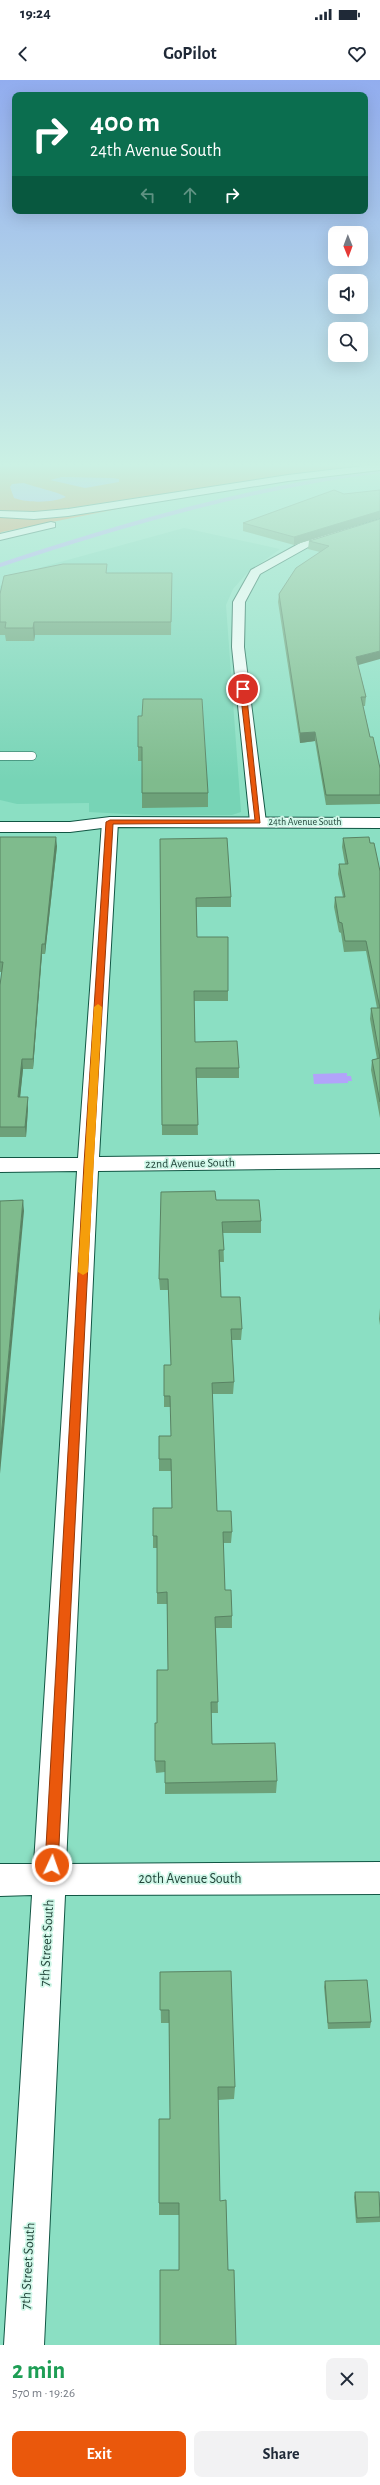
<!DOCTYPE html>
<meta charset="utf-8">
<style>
body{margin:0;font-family:"Alegreya Sans",sans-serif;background:#f2f2f3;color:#1f2937;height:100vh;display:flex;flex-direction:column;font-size:15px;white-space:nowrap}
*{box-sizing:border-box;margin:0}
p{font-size:13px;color:#747a83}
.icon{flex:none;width:22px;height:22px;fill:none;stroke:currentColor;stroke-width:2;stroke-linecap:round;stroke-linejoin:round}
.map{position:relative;height:2265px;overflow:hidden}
.panel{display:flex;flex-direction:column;background:#fff;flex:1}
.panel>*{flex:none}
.banner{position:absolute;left:12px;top:12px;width:356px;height:122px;border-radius:8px;box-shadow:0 4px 16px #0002;background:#0b6e4f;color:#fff;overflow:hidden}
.needle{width:26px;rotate:179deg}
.tools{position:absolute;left:328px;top:146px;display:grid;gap:8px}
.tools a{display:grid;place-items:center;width:40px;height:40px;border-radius:8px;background:#fff;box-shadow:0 4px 16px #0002;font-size:20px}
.pin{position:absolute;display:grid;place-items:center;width:34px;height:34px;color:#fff;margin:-17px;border:2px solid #fff;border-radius:50%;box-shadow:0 1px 4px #0007}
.me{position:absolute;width:44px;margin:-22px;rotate:3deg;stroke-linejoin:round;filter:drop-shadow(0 0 3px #0008)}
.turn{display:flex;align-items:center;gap:14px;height:84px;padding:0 12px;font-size:18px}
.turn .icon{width:52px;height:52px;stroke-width:2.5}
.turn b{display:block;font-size:28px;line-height:34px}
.lanes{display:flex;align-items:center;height:38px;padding:0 12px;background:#0003;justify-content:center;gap:20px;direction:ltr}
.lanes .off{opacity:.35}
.round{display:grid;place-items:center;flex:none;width:42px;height:42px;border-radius:8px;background:#f2f2f3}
.overview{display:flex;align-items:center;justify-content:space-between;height:68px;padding:0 12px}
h1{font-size:24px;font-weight:600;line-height:30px;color:#1e9e55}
.button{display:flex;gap:8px;margin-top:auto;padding:8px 12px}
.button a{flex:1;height:46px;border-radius:8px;background:#ea580c;color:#fff;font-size:16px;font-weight:600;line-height:46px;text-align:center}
.button a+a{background:#f2f2f3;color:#1f2937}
.status{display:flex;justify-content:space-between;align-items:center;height:28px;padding:0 20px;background:#fff;direction:ltr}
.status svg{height:11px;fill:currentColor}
header{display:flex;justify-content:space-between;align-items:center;height:52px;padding:0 12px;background:#fff;font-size:18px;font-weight:600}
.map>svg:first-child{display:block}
</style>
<div class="status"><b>19:24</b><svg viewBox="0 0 49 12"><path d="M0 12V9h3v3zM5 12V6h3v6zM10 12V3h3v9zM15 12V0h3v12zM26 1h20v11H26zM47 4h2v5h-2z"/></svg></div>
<header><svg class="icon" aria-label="back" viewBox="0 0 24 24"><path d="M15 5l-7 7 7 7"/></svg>GoPilot<svg class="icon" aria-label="heart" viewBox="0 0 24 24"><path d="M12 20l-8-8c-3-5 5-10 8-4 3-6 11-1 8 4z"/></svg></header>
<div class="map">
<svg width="380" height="2265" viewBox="0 0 380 2265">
<rect width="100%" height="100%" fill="#8bdfc3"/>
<polygon fill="#77d4b6" points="184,448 280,469 248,492 233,509 226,525 241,732 232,735 144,735 89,732 89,723 17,724 0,720 0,506 42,487"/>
<g fill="#e3864c">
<polygon points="0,383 380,383 380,384 307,392 36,433 0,431"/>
<polygon points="137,425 2,452 0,453 0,437 38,439"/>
</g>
<g fill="#b2a3fa">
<polygon points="62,397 112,398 119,399 119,402 85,408 50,400"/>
<path d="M 24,403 C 34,407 59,412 66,417 C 53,423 27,423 14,418 L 10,407 L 12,404 Z"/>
<polygon points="347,993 347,996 351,996 352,1001 348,1001 348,1003 314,1004 313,994"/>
</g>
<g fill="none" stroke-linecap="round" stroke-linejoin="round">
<path stroke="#b2a3fa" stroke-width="4" d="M 0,485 C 124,444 250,408 380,391"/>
<defs>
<polyline id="lane" points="0,676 32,676"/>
<g id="street">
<polygon points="380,439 380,445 310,466 260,494 245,522 244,567 266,742 264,745 252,745 250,742 232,567 233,522 251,490 302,462"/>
<polygon points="110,737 118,742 99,1077 380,1074 380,1088 98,1091 66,1784 380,1782 380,1814 65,1815 44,2265 4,2265 32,1815 0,1816 0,1784 34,1784 77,1091 0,1092 0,1078 78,1078 102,742"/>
</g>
<polygon id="secondary" points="110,737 380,738 380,748 110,747 70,752 0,752 0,742 70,742"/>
<g id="highway">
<polygon points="380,384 380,390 288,401 68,436 34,439 0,437 0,431 34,432 68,429 288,395"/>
<polygon points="51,442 55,443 55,447 0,460 0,454"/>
</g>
</defs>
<use href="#lane" stroke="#115644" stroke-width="9"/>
<use href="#street" stroke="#115644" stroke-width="2"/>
<use href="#secondary" stroke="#115644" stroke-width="2"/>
<use href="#highway" stroke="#115644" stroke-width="2"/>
<use href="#lane" stroke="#fff" stroke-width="8"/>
<use href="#street" fill="#fff" fill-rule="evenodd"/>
<use href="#secondary" fill="#fff" fill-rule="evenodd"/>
<use href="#highway" fill="#fff" fill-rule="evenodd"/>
</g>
<g fill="#6da179">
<polygon points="380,410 380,438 294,465 243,451 243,443 344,414"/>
<polygon points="380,439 358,585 366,617 365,626 363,626 370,657 380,688 380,724 326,725 315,661 300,663 278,522 279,514 320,472 308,469 309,461"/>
<polygon points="107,493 172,493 171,555 35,555 34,561 6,561 5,555 0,555 0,514"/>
<polygon points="138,636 208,713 208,727 142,728 142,681 138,681"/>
<polygon points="0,757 57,766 45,874 42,874 33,989 23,989 20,1017 28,1028 26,1057 0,1057 0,905 2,892 0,892"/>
<polygon points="343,758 370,763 380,791 380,1038 371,990 372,980 377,979 370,939 371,928 377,928 366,871 344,872 341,853 339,852 334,827 335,817 343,817 338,794 339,784 345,784 342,767"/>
<polygon points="160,759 231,817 231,827 196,827 197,857 228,857 228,921 194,921 195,962 239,988 239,998 196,998 198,1055 162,1055"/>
<polygon points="216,1120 261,1141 261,1153 223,1153 224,1182 220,1182 221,1217 242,1249 241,1260 232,1260 234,1302 233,1314 212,1314 217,1431 232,1452 231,1463 223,1463 225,1510 232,1536 232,1548 216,1548 218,1633 211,1633 212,1664 277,1701 276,1713 165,1714 165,1692 156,1693 155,1681 157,1643 168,1590 167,1524 157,1524 157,1468 153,1468 153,1456 172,1428 171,1391 159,1391 159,1379 171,1356 171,1327 164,1327 164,1285 171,1285 169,1210 160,1210 159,1199"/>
<polygon points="380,1228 380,1245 379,1239"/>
<polygon points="160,1892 235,2007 234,2019 218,2020 179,2190 179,2135 159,2135 159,2123 170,2039 169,1943 161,1943"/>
<polygon points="325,1901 371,1942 370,1948 328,1949 324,1907"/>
<polygon points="355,2112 380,2129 380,2142 356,2143 354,2117"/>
</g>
<g fill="#598363">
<polygon points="380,431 380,438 294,465 294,457"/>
<polygon points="34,542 35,555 34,561 33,548"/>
<polygon points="380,571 380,579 355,586 356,577"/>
<polygon points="315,652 315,661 300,663 300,653"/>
<polygon points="56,757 57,766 45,874 45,864"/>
<polygon points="42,864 42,874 33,989 33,979"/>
<polygon points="22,979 23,989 19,1028 18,1017"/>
<polygon points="28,1017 28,1028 26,1057 25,1047"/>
<polygon points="23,1120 24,1131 0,1394 0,1369"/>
</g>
<g fill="#7fbb8d" stroke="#598363">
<polygon points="334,410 344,414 380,410 380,431 294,457 243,443"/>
<polygon points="380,439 380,571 356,577 366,617 361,617 370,657 373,657 380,688 380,715 326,715 315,652 300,653 279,514 296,488 329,466 309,461"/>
<polygon points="63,484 107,484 106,493 172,493 171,542 34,542 33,548 5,548 6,542 0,542 0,514 4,496"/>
<polygon points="143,619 202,619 208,713 142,713 142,667 138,667 138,636 142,636"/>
<polygon points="0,757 56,757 45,864 42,864 33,979 22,979 18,1017 28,1017 25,1047 0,1047 0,905 3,882 0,882"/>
<polygon points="369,757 370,763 374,763 380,791 380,978 371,928 380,928 366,861 345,861 342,843 339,842 335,817 345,817 339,784 348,784 343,758"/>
<polygon points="227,758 231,817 196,818 197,857 228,857 228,911 194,911 195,962 237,961 239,988 196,988 198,1045 162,1045 160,759"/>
<polygon points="380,978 380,1022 372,980"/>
<polygon points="215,1111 216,1120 259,1120 261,1141 222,1142 224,1170 219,1170 221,1217 240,1217 242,1249 231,1249 234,1302 212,1303 217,1431 231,1431 232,1452 223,1452 225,1510 231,1510 232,1536 215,1537 218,1622 211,1622 212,1664 275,1663 277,1701 165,1703 165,1681 155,1681 155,1643 157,1643 157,1590 168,1590 167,1512 157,1513 157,1456 153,1456 153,1428 172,1428 171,1379 159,1379 159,1356 171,1356 170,1316 164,1316 164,1285 171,1285 168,1199 159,1199 161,1112"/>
<polygon points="23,1120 0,1369 0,1121"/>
<polygon points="231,1891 235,2007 218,2007 220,2121 226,2120 228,2190 234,2190 236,2265 160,2265 160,2190 179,2190 179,2123 159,2123 159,2039 170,2039 169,1930 160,1930 160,1892"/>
<polygon points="367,1900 371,1942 328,1943 325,1901"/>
<polygon points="355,2112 379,2112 380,2137 357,2138"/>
</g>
<linearGradient id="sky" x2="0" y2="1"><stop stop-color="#92adef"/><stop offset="0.55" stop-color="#cbf1e4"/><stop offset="1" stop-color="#cbf1e4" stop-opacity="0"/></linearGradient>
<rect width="380" height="700" fill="url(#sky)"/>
<polygon fill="#ea580c" stroke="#983908" points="243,607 246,609 260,743 113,744 93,1084 58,1785 56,1790 52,1791 47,1790 45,1785 84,1084 106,742 110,740 255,740 240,609"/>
<polygon fill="#f59e0b" points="98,924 102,927 88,1192 83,1195 78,1192 94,927"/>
<g text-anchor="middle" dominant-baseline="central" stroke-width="3.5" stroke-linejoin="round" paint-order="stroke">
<g font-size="10" fill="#214439" stroke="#cff7e8">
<text x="305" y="742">24th Avenue South</text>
</g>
<g font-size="12" fill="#214439" stroke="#cff7e8">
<text transform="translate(190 1083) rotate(-1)">22nd Avenue South</text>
</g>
<g font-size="14" fill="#214439" stroke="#cff7e8">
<text x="190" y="1799">20th Avenue South</text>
<text transform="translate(47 1863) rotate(-87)">7th Street South</text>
<text transform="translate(28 2186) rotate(-87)">7th Street South</text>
</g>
</g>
</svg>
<div class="tools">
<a><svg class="needle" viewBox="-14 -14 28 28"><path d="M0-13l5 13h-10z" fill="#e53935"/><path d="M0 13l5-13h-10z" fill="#747a83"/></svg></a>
<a><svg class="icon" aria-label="sound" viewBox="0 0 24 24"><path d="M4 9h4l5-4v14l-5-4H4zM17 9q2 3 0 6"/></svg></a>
<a><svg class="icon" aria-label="search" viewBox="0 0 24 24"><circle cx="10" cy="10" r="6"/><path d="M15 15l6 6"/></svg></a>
</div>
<div class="pin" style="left:243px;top:609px;background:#d93025"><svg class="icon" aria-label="arrive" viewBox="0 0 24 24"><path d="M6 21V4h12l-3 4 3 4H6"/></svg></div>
<svg class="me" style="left:52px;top:1785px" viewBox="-20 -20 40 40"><circle r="17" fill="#ea580c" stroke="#fff" stroke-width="3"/><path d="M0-11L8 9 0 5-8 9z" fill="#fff"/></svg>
<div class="banner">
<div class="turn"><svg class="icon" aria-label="right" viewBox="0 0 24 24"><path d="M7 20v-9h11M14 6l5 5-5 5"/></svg><div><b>400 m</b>24th Avenue South</div></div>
<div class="lanes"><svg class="icon off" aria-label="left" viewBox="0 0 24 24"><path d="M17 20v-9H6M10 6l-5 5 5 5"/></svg><svg class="icon off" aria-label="ahead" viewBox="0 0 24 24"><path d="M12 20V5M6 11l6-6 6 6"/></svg><svg class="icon" aria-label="right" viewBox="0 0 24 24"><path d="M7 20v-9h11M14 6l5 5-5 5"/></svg></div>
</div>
</div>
<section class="panel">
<div class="overview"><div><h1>2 min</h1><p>570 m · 19:26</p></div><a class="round"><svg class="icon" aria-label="close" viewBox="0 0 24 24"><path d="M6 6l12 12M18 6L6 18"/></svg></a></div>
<div class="button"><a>Exit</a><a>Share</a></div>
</section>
